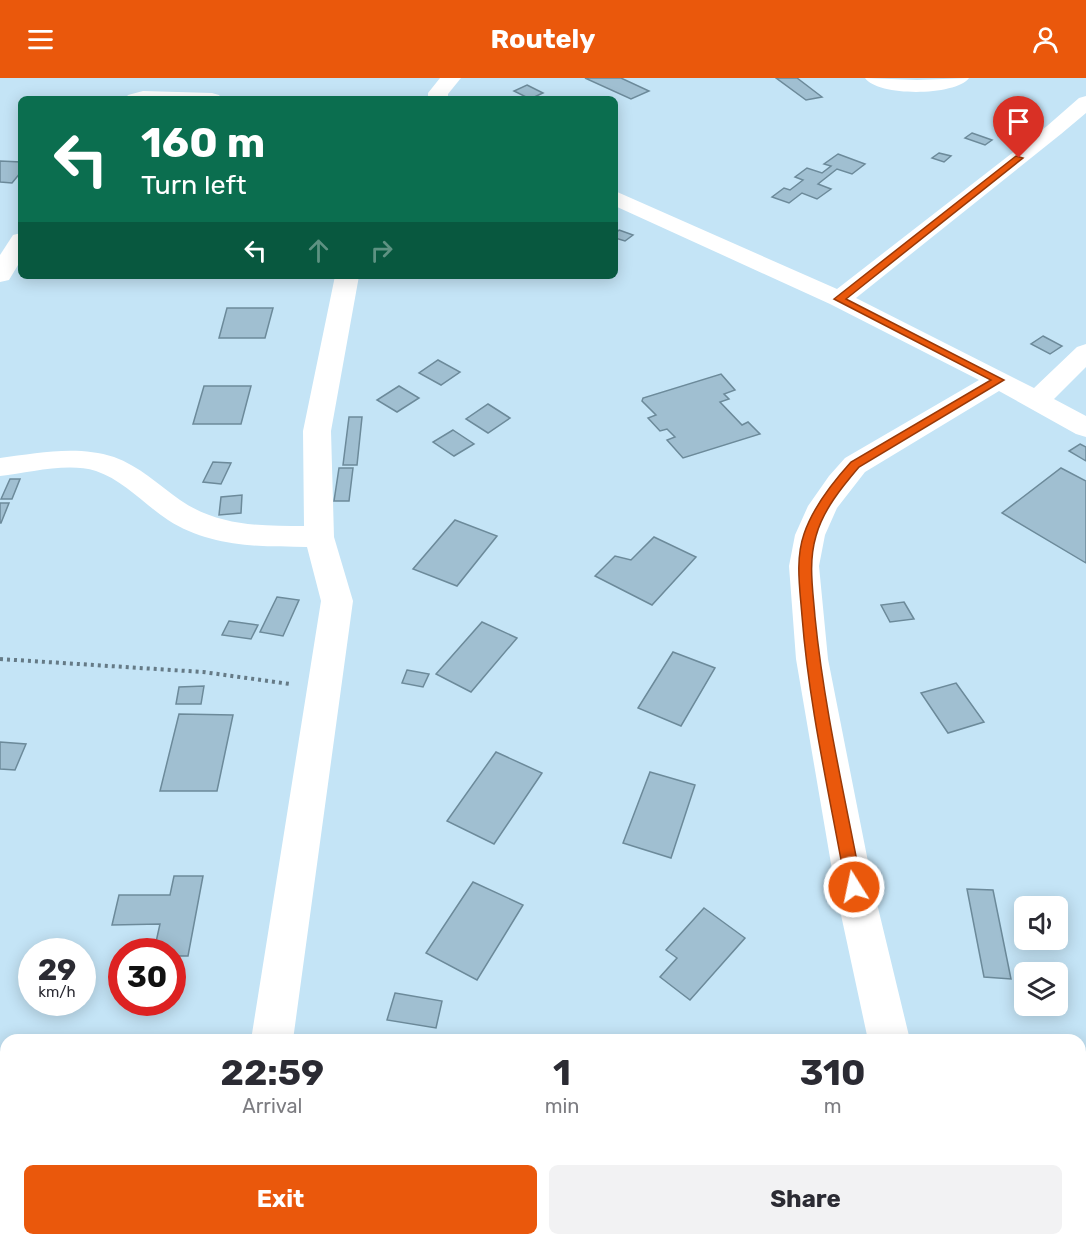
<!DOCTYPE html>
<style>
body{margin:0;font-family:Rubik,sans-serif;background:#f2f2f3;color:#2b2b33;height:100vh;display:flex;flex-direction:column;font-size:22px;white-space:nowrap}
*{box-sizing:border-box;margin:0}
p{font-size:20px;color:#7c7c81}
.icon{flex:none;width:33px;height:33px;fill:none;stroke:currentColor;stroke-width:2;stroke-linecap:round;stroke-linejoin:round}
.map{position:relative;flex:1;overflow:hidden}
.details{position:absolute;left:0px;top:956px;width:1086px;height:212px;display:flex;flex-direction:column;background:#fff;border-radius:18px 18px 0 0;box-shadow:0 3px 15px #0003}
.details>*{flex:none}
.guide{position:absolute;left:18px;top:18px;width:600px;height:183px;border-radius:9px;box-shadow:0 3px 15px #0003;background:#0b6e4f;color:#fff;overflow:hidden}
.tools{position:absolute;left:1014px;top:818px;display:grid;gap:12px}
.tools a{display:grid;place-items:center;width:54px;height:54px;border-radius:9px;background:#fff;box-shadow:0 3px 15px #0003;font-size:30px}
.speed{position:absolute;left:18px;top:860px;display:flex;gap:12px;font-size:30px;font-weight:700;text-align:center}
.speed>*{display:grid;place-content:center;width:78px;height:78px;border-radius:50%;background:#fff;box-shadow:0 3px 15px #0003;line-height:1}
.speed small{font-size:15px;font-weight:400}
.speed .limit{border:9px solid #d22;background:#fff;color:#111}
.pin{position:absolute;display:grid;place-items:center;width:51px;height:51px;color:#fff;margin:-62px -26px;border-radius:50% 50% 50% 0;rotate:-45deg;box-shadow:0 0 6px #0007}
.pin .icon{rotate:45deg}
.me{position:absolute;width:66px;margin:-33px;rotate:350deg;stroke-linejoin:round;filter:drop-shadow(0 0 4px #0008)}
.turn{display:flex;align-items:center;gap:21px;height:126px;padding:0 24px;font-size:27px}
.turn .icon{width:78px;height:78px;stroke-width:2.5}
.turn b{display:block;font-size:42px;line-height:51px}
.lanes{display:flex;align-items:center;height:57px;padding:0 24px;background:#0003;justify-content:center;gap:30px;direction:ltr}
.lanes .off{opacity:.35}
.eta{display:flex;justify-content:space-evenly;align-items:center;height:102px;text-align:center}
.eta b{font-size:36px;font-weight:700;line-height:42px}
.action{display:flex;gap:12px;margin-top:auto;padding:12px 24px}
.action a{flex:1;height:69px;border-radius:9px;background:#ea580c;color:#fff;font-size:24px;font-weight:700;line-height:69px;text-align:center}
.action a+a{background:#f2f2f3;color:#2b2b33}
header{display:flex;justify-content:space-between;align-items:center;height:78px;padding:0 24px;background:#ea580c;color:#fff;font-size:27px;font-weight:700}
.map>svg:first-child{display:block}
</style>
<header><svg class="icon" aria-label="menu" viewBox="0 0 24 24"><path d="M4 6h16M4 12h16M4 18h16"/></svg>Routely<svg class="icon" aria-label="person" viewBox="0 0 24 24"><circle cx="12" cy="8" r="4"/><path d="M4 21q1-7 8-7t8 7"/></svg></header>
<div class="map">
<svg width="1086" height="1166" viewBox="0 0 1086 1166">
<rect width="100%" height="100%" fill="#c4e4f6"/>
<g fill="#a0bfd1" stroke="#6c8a9a" stroke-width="1.5">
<polygon points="585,0 621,0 649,13 631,21"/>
<polygon points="776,0 797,0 822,19 806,22"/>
<polygon points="527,7 543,15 530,21 514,13"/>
<polygon points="972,55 992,62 985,67 965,60"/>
<polygon points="939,75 951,78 944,84 932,80"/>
<polygon points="838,76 865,86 852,96 837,91 818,106 831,111 817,121 802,115 789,125 772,119 784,110 790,112 803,102 795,99 807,90 822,95 831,88 824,86"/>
<polygon points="0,83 21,84 21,94 12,105 0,104"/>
<polygon points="619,152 633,157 625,163 615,160 615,156"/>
<polygon points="227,230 273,230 265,260 219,260"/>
<polygon points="1043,258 1062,268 1050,276 1031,266"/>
<polygon points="438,282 460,294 441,307 419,295"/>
<polygon points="721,296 735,312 724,316 729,321 720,324 742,347 748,344 760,356 683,380 667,362 675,359 667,351 660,353 648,340 656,337 642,323 643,320"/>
<polygon points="204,308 251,308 241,346 193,346"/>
<polygon points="399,308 419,320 397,334 377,322"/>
<polygon points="488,326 510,340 488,355 466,341"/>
<polygon points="349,339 362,339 357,387 343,387"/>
<polygon points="453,352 474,366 454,378 433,364"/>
<polygon points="1080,366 1086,369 1086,383 1069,373"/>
<polygon points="213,384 231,385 221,406 203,404"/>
<polygon points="339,390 353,390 349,423 334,423"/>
<polygon points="1061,390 1086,403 1086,485 1002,435"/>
<polygon points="10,401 20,401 12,421 1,421"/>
<polygon points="242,417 241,435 219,437 221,419"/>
<polygon points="0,425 9,425 1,445 0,445"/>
<polygon points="455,442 497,458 457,508 413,491"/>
<polygon points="654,459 696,479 652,527 595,498 615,478 631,482"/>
<polygon points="277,519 299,522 283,558 260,554"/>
<polygon points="904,524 914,541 890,544 881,527"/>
<polygon points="229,543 258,547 251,561 222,557"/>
<polygon points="482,544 517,560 471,614 436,596"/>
<polygon points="673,574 715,590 681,648 638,630"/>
<polygon points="407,592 429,596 423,609 402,605"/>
<polygon points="956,605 984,644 948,655 921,615"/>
<polygon points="204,608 201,626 176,626 179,609"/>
<polygon points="179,636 233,637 217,713 160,713"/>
<polygon points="0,664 26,666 15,692 0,691"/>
<polygon points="496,674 542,695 494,766 447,743"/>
<polygon points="650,694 695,707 671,780 623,765"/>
<polygon points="174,798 203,798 188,878 172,878 172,873 154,873 160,846 112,847 119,817 170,817"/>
<polygon points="473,804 523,827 477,902 426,875"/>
<polygon points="967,811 993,812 1011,901 984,899"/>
<polygon points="704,830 745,860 690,922 660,899 677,880 666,872"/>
<polygon points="395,915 442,923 436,950 387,942"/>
<polygon points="711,1161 821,1161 821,1166 710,1166"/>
</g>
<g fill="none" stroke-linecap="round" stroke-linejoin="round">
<polyline stroke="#657a86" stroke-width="4" stroke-dasharray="3 4" stroke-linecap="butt" points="0,581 203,594 290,606"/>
<g fill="#fff" fill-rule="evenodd">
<polygon points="440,0 461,0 448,16 448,21 428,21 428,15"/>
<path d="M 865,0 L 917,2 L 969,0 C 956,18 878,19 865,0 Z"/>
<polygon points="143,13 212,15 219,17 222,21 125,21 128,17"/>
<polygon points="1086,18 1086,35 1061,56 856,220 1034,310 1077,269 1086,266 1086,289 1054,321 1086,338 1086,359 1076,356 999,313 865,394 837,430 825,457 819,488 828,581 873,809 910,962 868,962 835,809 796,581 789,488 795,457 808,428 829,398 845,380 979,302 830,226 615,128 615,113 837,211 1047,48 1079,20"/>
<polygon points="21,155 21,182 9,202 0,204 0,177 13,157"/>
<path d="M 335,198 L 359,198 L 331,353 L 334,459 L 353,523 L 293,962 L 251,962 L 321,523 L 307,469 C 260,469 210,469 168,442 C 145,427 123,402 96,393 C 67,384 29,395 0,398 L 0,380 C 38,375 77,367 114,379 C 139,388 159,407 180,422 C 218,448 259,448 304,448 L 303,353 Z"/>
<rect x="221" y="1161" width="46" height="5"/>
<polygon points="912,1161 958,1161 959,1166 913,1166"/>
</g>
</g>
<path fill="#ea580c" stroke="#983908" stroke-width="1.5" d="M 1016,78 L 1023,80 L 846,221 L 1004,302 L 859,389 C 842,409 823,432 816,458 C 808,485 813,512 815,539 C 824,630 845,719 862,809 L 860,814 L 854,816 L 848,814 L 846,809 C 830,719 809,629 802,538 C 800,511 795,482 804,456 C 813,429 832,405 851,384 L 991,302 L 834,221 Z"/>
</svg>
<div class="tools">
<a><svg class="icon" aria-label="sound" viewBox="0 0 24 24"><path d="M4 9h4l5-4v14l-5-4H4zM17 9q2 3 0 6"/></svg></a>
<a><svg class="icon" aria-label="layers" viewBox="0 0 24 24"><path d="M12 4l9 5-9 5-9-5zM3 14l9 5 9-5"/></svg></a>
</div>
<div class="speed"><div>29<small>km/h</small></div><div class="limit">30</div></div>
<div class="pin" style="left:1019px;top:80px;background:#d93025"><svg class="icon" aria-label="arrive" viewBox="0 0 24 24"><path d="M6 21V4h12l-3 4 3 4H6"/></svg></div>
<svg class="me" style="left:854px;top:809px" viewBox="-20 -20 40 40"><circle r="17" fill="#ea580c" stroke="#fff" stroke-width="3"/><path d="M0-11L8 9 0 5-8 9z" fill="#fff"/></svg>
<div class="guide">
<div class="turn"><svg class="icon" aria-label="left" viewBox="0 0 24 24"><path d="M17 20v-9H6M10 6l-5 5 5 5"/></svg><div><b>160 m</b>Turn left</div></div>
<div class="lanes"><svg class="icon" aria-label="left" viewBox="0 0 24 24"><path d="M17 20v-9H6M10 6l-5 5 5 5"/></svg><svg class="icon off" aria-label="ahead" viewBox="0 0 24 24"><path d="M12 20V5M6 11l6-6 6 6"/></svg><svg class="icon off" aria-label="right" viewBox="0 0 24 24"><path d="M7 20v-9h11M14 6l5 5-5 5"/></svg></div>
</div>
<section class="details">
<div class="eta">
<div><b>22:59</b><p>Arrival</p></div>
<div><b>1</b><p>min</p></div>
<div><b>310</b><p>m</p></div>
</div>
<div class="action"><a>Exit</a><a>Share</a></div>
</section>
</div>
